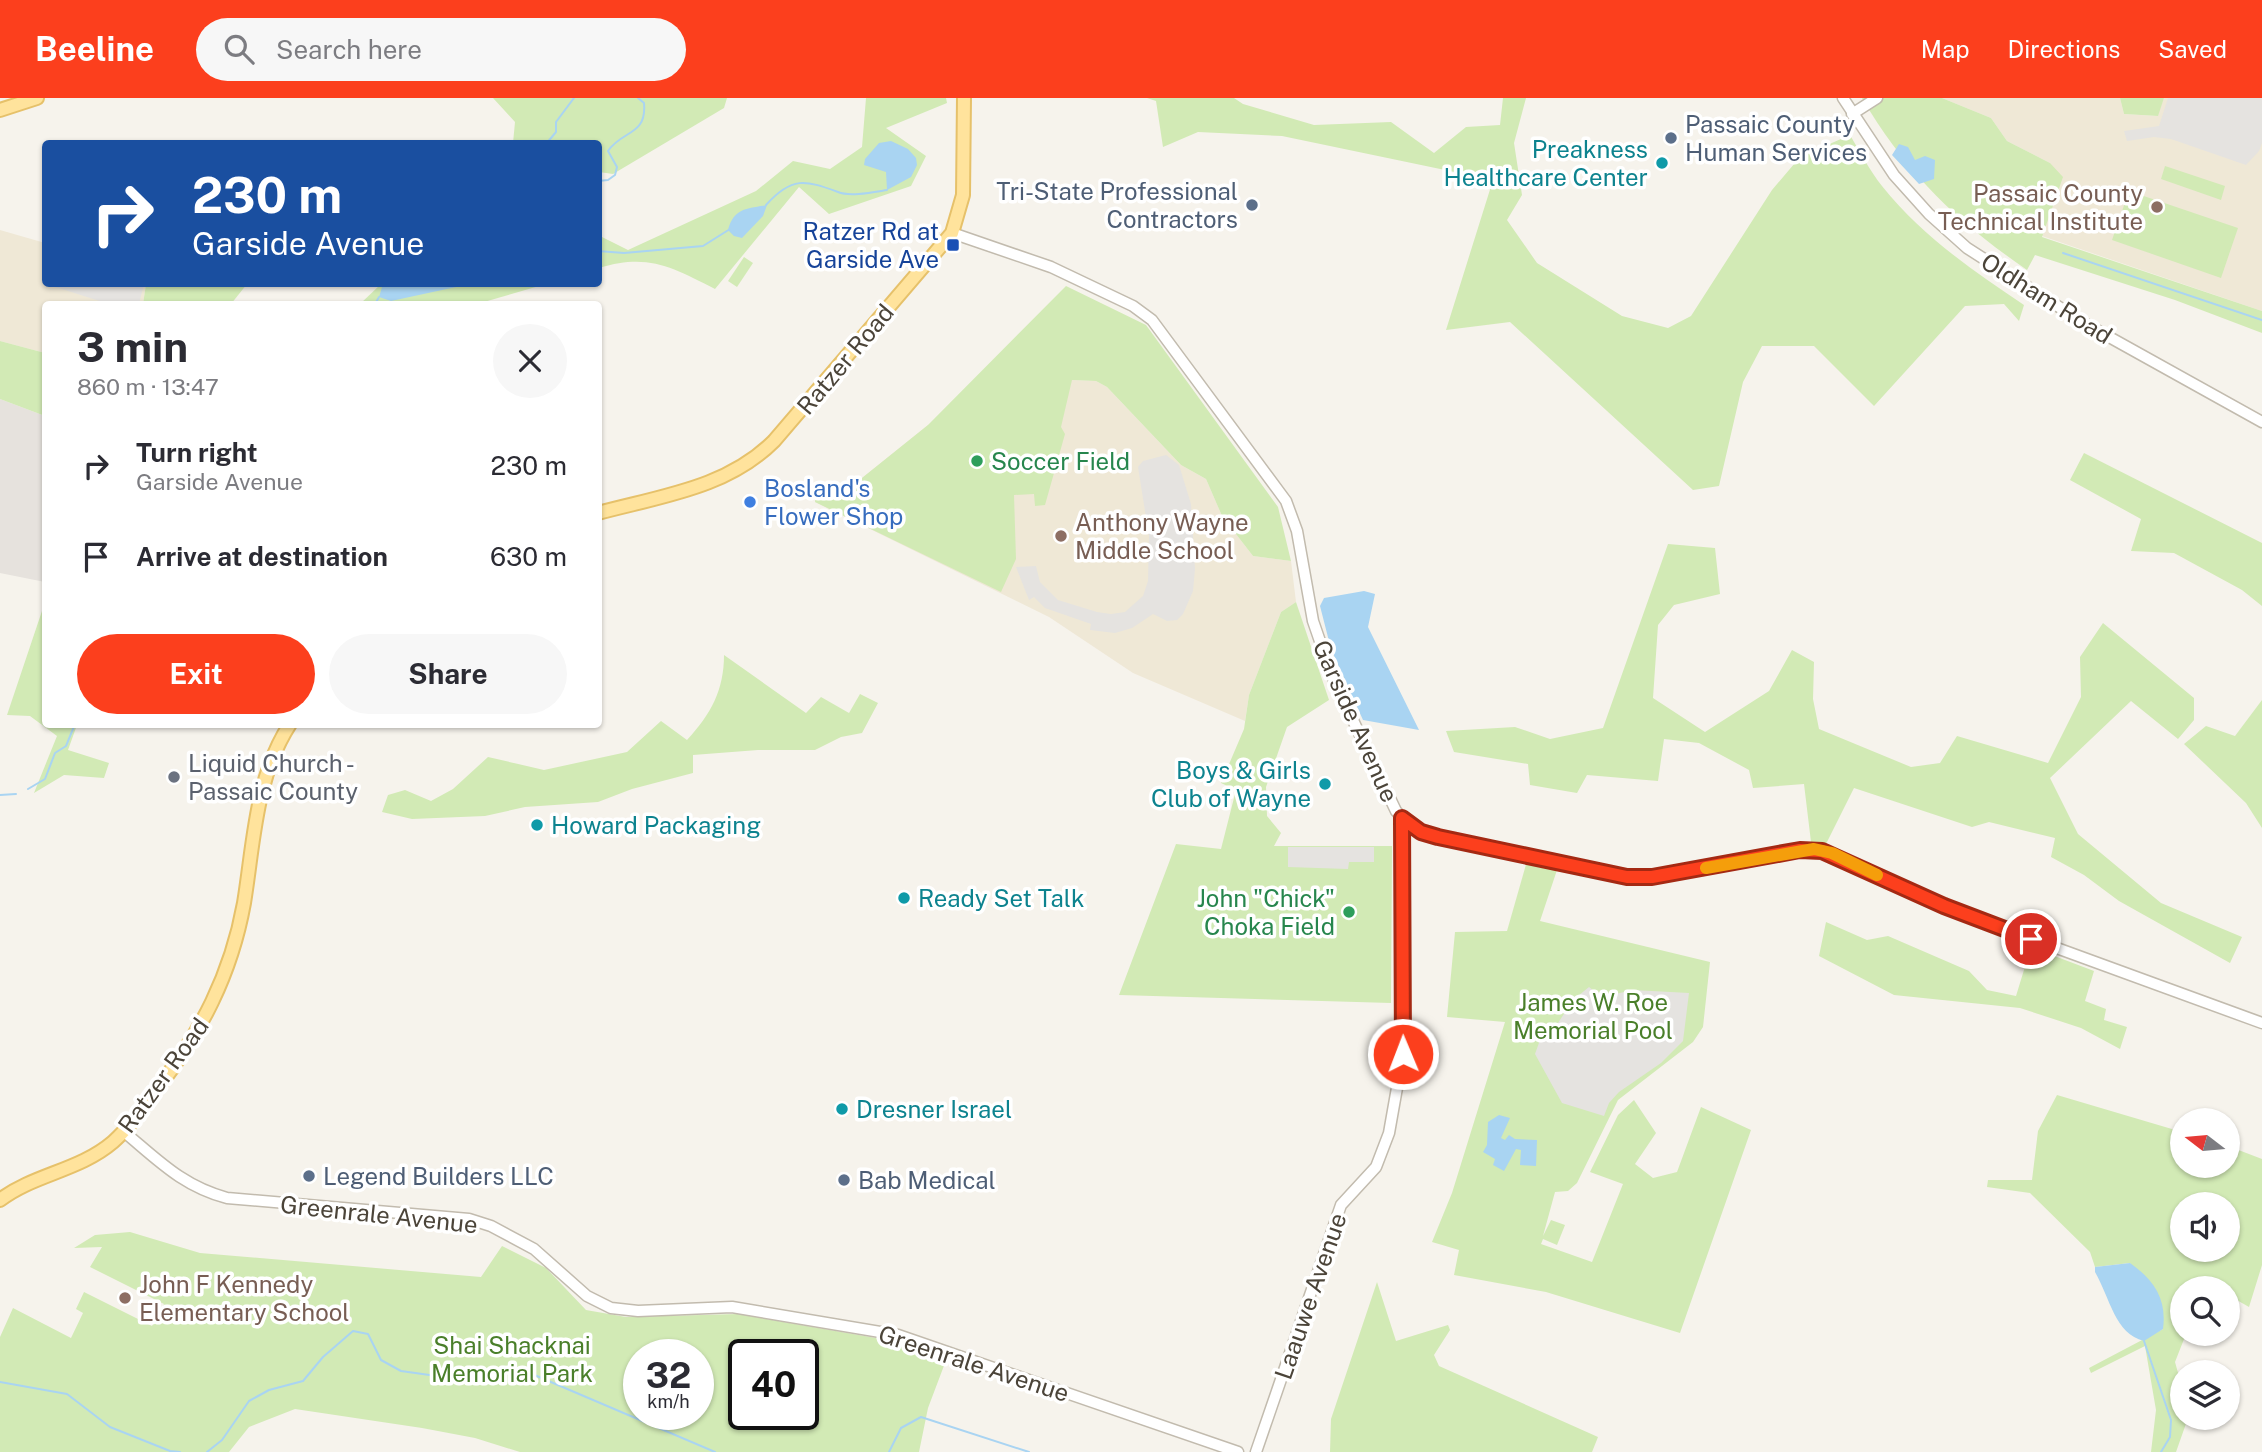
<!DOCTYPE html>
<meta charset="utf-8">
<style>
body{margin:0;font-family:"Public Sans",sans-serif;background:#f7f7f7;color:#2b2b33;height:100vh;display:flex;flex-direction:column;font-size:26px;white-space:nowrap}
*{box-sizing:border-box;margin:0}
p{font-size:23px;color:#7c7c81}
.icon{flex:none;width:38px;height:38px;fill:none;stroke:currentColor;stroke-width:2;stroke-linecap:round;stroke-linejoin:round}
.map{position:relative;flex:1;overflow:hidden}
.side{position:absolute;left:42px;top:203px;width:560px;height:427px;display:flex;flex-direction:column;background:#fff;border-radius:7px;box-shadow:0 2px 5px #0004}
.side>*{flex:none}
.banner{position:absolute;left:42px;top:42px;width:560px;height:147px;border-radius:7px;box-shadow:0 2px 5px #0004;background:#1a4fa0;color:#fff;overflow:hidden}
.needle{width:46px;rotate:286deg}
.controls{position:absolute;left:2170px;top:1010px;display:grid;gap:14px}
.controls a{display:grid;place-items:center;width:70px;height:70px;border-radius:50%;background:#fff;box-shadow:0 2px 5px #0004;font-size:35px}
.speed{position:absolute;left:623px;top:1241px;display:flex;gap:14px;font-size:35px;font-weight:700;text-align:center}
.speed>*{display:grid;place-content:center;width:91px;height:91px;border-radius:50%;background:#fff;box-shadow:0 2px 5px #0004;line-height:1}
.speed small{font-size:18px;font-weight:400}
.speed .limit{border:4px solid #111;border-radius:10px;background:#fff;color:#111}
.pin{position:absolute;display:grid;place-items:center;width:60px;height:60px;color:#fff;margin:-30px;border:4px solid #fff;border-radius:50%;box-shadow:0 2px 7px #0007}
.me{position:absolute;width:77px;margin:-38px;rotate:359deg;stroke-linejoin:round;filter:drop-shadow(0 0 5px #0008)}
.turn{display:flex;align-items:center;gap:24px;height:147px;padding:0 35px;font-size:32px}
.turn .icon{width:91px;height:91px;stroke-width:2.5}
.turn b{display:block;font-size:49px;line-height:60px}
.round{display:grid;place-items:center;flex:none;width:74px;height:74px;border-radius:37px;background:#f7f7f7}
.overview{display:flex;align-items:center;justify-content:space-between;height:119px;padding:0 35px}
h1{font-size:42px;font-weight:700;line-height:52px}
.cta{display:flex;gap:14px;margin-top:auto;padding:14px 35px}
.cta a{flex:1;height:80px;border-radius:42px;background:#fc3f1d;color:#fff;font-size:28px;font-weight:700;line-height:80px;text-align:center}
.cta a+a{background:#f7f7f7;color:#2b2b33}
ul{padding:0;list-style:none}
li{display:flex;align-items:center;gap:21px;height:91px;padding:0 35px}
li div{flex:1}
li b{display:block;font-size:26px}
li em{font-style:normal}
header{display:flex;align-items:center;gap:42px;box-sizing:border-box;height:98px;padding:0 35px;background:#fc3f1d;color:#fff}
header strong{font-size:33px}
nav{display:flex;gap:38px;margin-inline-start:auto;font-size:24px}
.search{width:490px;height:63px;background:#f7f7f7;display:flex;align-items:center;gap:18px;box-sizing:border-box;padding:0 24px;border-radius:38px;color:#7c7c81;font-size:26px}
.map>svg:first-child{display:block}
</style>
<header>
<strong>Beeline</strong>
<div class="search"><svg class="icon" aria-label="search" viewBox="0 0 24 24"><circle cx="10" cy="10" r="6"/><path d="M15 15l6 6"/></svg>Search here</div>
<nav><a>Map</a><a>Directions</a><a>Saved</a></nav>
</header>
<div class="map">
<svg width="2262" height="1354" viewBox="0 0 2262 1354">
<rect width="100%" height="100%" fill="#f6f3ec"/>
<polygon fill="#e6e2dd" points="0,301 45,318 45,484 0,475"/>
<g fill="#efe8d6">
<polygon points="1942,0 2120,0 2124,16 2157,18 2164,0 2262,0 2262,213 2042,138 2050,65 2007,43 1991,20"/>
<polygon points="0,132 45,145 46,186 146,186 143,206 46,206 45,255 0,243"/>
<polygon points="1072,282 1096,283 1107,289 1181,367 1206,381 1222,418 1253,458 1291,463 1296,504 1281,514 1249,597 1245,623 1133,575 1049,519 815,404 819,383 840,388 862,380 928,327"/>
</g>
<g fill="#d2eab5" fill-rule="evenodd">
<polygon points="493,0 727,0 724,10 613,76 599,74 598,46 513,45 515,24"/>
<path d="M 866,0 L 946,0 L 947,5 L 886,30 L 926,58 L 911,88 L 829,116 L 799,89 L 715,191 C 672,169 648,155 599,170 L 598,137 L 628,152 L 756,93 L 793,63 L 830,71 L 862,49 Z"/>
<path d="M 1147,0 L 1234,0 L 1243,6 L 1314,27 L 1391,24 L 1434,55 L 1466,29 L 1500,27 L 1503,0 L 1526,0 L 1514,45 L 1522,97 L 1507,122 L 1537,165 L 1622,218 L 1668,230 L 1691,218 L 1772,92 L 1800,59 L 1850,37 C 1860,54 1870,73 1882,88 C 1922,138 1972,172 2024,207 L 2019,223 L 2004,206 L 1965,208 L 1874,308 L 1814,248 L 1762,248 L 1743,284 L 1719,388 L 1693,392 L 1510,224 L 1446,232 L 1493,82 L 1282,38 L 1198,34 L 1163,49 L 1156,3 Z"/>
<path d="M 1862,0 L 1942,0 L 1991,20 L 2007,43 L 2050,65 L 2063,79 L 2042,139 L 2262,213 L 2262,235 L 2175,202 L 2035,157 L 2027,172 C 1956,123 1906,75 1862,0 Z"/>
<polygon points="2120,0 2164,0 2158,18 2124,16"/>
<polygon points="2165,68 2225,88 2221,102 2161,81"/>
<polygon points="2129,93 2238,130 2221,180 2112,142"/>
<polygon points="744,159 753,165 737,189 728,183"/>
<polygon points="146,186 247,186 231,206 143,206"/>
<polygon points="381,186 546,186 477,206 360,206"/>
<polygon points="1066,188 1146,227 1278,409 1291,463 1253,458 1222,418 1206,381 1181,367 1107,289 1096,283 1072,282 1061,329 1065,336 1045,407 1035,408 1034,396 1014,397 1016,461 1001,494 815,404 819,383 840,388 862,380 928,327"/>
<polygon points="0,243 45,255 45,318 0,301"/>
<polygon points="2084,355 2262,445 2262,508 2242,492 2174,455 2131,453 2141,421 2070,382"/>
<polygon points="1668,446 1715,450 1720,496 1674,507 1658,527 1653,600 1705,634 1769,593 1792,552 1814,564 1813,601 1819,631 1911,669 1940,665 1957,638 2048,665 2081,599 2080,559 2103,525 2194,600 2194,622 2178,641 2131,603 2050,680 2078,736 2161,805 2242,839 2230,865 2119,803 2084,777 2051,759 2055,740 1989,724 1972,729 1854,690 1826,746 1811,744 1804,686 1753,690 1749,672 1699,645 1664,641 1658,683 1587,677 1577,695 1530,687 1528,666 1454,654 1446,633 1515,629 1550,641 1603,630"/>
<polygon points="45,504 46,626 77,627 68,652 109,665 104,680 64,677 34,695 57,638 30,618 7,617"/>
<polygon points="1296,504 1329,602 1287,629 1266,689 1267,718 1281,735 1274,748 1392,748 1391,905 1119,897 1176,746 1221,751 1236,692 1221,685 1244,631 1249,597 1281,514"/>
<path d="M 724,557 L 806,615 L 821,599 L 849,615 L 860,596 L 878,605 L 862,635 L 841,639 L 815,652 L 758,652 L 693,657 L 693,675 L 632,691 L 598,704 L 525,709 L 485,718 L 412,721 L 382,714 L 388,697 L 405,692 L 431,703 L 453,691 L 488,659 L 544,672 L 627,654 L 661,623 L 687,642 C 711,616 724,592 724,557 Z"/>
<polygon points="2262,602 2262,730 2246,705 2184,646 2206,628 2235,638"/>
<polygon points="1527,763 1558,769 1540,823 1710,864 1703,929 1693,944 1618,1002 1577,1085 1568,1093 1555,1094 1543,1138 1551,1122 1565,1127 1557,1147 1543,1141 1541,1146 1592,1164 1623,1086 1590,1074 1618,1017 1634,1002 1656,1035 1635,1066 1653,1080 1677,1074 1701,1009 1751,1032 1680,1235 1546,1194 1454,1177 1459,1152 1432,1144 1452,1095 1505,924 1447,919 1455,834 1507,833"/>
<polygon points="1826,824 1867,842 1888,838 1969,873 1987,892 2016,898 2031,849 2094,873 2085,903 2106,911 2104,922 2127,929 2120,951 2081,930 2020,910 1894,897 1819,858"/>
<path d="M 2057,997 L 2182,1034 L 2182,1068 L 2228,1068 L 2228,1048 L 2262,1061 L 2262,1167 L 2249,1209 L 2228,1197 L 2228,1190 L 2217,1190 L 2206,1184 L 2204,1190 L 2182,1190 L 2182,1236 L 2186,1236 L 2175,1264 L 2182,1289 L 2182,1320 L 2188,1320 L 2176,1354 L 2151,1354 L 2156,1312 L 2145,1248 L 2091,1275 L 2089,1270 L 2163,1231 L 2130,1165 L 2095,1169 L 2090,1154 L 2030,1095 L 1987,1089 L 1988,1082 L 2032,1082 L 2038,1033 ZM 2182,1106 L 2228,1106 L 2228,1152 L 2182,1152 Z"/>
<path d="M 130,1134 L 200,1155 L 481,1179 L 502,1148 L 546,1170 L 586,1212 L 626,1219 L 738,1216 L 876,1240 L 945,1265 L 928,1310 L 919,1354 L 520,1354 L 475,1340 L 422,1330 L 295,1311 L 249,1329 L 229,1354 L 0,1354 L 0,1239 L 13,1210 L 71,1240 L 83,1215 L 76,1211 L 84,1194 L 152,1228 L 164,1206 L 90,1169 L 102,1149 L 74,1150 L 95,1137 ZM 639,1256 L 698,1256 L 698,1316 L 639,1316 ZM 744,1256 L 803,1256 L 803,1316 L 744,1316 Z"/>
<polygon points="1377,1184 1396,1243 1448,1227 1450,1232 1434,1257 1439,1268 1598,1339 1592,1354 1330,1354 1331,1321"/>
</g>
<g fill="#e5e3e0">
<polygon points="2168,0 2262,0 2262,45 2259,53 2246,67 2171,41 2154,39 2127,43 2124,33 2159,28"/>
<polygon points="46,186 144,186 139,206 109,206"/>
<polygon points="1166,357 1179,367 1191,406 1195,471 1193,493 1183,516 1177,522 1167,523 1153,516 1132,530 1115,535 1090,532 1091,526 1045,510 1034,499 1029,502 1016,469 1036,468 1040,484 1058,502 1097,514 1111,516 1125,514 1143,498 1148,483 1149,438 1138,369 1143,363"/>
<polygon points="1288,749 1374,749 1374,764 1349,764 1348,771 1288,769"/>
<polygon points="1589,889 1602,899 1633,892 1689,895 1683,943 1661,965 1619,994 1609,1005 1604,1018 1562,1005 1535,956 1540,942 1558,925 1573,902"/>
</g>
<g fill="#a9d4f2">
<polygon points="891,43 908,51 916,60 917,67 911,79 887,92 886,74 864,67 865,61 879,45"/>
<polygon points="1899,46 1908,49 1915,62 1925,58 1935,62 1934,81 1919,86 1892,57"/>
<path d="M 767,107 L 763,118 L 742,140 L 734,138 L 728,132 C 734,110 746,111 767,107 Z"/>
<polygon points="383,186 470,186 391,203 379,199"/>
<polygon points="1364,493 1375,496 1368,529 1419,632 1363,622 1331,551 1320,508 1324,500"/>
<polygon points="1499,1017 1510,1020 1501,1040 1505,1042 1509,1037 1515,1041 1537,1042 1536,1068 1520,1067 1521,1052 1516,1051 1504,1073 1493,1067 1495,1061 1483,1054 1487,1047 1488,1024"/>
<path d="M 2130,1165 C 2154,1182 2167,1201 2163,1231 L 2144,1243 C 2115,1236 2110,1200 2095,1174 L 2095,1169 Z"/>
</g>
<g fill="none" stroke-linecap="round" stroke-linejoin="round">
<g stroke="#a9d4f2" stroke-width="2">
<polyline points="546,46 556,34 556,24 574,0"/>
<path d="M 598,83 L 608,82 L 615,77 L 617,69 L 608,53 C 622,32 647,38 644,5 L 638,0"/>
<path d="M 766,107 C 792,78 805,82 838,94 C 850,99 874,94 887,92"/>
<polyline points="598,153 624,155 703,148 730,131"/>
<polyline points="2063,155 2262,222"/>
<polyline points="375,206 379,199"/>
<polyline points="28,691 45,681 55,655 66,648 75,626"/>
<polyline points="0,697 16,696"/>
<polyline points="2144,1243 2171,1322 2170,1339 2161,1354"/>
<polyline points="0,1284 67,1296 110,1329 170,1353 180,1354"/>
<polyline points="207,1354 222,1342 249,1303 269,1292 303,1283 323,1259 353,1233 368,1236 381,1262 401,1273 458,1281 498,1271 518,1270 715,1354"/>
<polyline points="889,1354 901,1330 921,1319 1029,1354"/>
</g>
<defs>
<g id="tertiary">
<polyline points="1843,0 1894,77 1929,116 1967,150 2084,225 2262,324"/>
<polyline points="1852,16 1877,0"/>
<polyline points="952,135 1051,169 1133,208 1152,222 1286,403 1297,433 1313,523 1332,578 1396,713 1411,729 1438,739 1627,779 1652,779 1800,752 1822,753 1958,814 2262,925"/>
<path d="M 123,1033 C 158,1062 182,1088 227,1100 L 469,1121 L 491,1128 L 534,1151 L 587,1198 L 611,1210 L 638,1213 L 732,1209 L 898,1237 L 1238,1354"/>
<polyline points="1256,1354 1341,1107 1376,1069 1389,1035 1403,956 1402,720"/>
</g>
<g id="primary">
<polyline points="0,12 37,0"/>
<path d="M 598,415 C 661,398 727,390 774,343 L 952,135 L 963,97 L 964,0"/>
<path d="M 0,1102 C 34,1076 79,1073 113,1044 C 130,1029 144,1009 157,991 C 201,934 231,877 244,805 C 254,744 255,680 290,626"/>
</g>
</defs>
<use href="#tertiary" stroke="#c2bbae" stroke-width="13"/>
<use href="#primary" stroke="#e6c16a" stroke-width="16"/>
<use href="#tertiary" stroke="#fff" stroke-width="10"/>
<use href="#primary" stroke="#ffe39c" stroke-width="12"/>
</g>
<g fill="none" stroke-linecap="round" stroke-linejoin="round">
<defs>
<polyline id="route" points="1403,956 1402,720 1421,734 1438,739 1627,779 1652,779 1800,752 1822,753 1944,808 2031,841"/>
</defs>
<use href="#route" stroke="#a42913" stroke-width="18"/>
<use href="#route" stroke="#fc3f1d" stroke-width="12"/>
<polyline stroke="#f59e0b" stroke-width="12" points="1706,770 1814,751 1832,755 1877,777"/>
</g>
<g fill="#5c6f8a" stroke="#fff" stroke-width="2.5">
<circle cx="1671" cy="40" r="7"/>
<circle cx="1252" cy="107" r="7"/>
<circle cx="309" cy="1078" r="7"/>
<circle cx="844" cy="1082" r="7"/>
</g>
<g fill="#0f9aa8" stroke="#fff" stroke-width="2.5">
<circle cx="1662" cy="65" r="7"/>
<circle cx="1325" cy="686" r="7"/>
<circle cx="537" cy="727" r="7"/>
<circle cx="904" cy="800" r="7"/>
<circle cx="842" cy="1011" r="7"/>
</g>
<g fill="#8d6e63" stroke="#fff" stroke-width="2.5">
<circle cx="2157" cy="109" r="7"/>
<circle cx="1061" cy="438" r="7"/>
<circle cx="125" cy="1200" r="7"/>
</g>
<rect fill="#1a4fb4" stroke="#fff" stroke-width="2.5" x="946" y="140" width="14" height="14" rx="3.5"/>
<g fill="#2e9e5b" stroke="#fff" stroke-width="2.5">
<circle cx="977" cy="363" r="7"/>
<circle cx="1349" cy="814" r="7"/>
</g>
<circle fill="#3f7fe0" stroke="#fff" stroke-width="2.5" cx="750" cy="404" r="7"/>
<circle fill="#6b7280" stroke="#fff" stroke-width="2.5" cx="174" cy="679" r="7"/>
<g text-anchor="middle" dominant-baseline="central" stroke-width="7" stroke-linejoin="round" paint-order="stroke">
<g font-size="24" fill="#4e5e75" stroke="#fff" text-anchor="start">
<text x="1685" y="26">Passaic County<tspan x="1685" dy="28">Human Services</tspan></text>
<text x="1238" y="93" text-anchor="end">Tri-State Professional<tspan x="1238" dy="28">Contractors</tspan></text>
<text x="323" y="1078">Legend Builders LLC</text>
<text x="858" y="1082">Bab Medical</text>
</g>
<g font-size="24" fill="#0d838f" stroke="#fff" text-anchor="start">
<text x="1648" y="51" text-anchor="end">Preakness<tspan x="1648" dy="28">Healthcare Center</tspan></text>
<text x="1311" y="672" text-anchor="end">Boys &amp; Girls<tspan x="1311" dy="28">Club of Wayne</tspan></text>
<text x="551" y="727">Howard Packaging</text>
<text x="918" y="800">Ready Set Talk</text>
<text x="856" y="1011">Dresner Israel</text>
</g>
<g font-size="24" fill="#785e54" stroke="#fff" text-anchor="start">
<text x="2143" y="95" text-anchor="end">Passaic County<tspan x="2143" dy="28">Technical Institute</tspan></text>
<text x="1075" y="424">Anthony Wayne<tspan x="1075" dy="28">Middle School</tspan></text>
<text x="139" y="1186">John F Kennedy<tspan x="139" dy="28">Elementary School</tspan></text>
</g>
<g font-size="24" fill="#164399" stroke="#fff" text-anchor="end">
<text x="939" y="133">Ratzer Rd at<tspan x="939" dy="28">Garside Ave</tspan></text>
</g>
<g font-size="24" fill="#4b4439" stroke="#fff">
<text transform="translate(2047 200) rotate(32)">Oldham Road</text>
<text transform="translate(845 261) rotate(-50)">Ratzer Road</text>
<text transform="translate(1356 623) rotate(66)">Garside Avenue</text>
<text transform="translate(163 977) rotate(-54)">Ratzer Road</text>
<text transform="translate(379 1116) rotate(6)">Greenrale Avenue</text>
<text transform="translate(1310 1198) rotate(-71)">Laauwe Avenue</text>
<text transform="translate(974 1265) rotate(18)">Greenrale Avenue</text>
</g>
<g font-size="24" fill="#27864d" stroke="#fff" text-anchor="start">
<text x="991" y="363">Soccer Field</text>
<text x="1335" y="800" text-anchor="end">John "Chick"<tspan x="1335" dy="28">Choka Field</tspan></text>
</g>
<g font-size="24" fill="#366cbe" stroke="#fff" text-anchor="start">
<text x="764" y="390">Bosland's<tspan x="764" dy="28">Flower Shop</tspan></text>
</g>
<g font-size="24" fill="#5b616d" stroke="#fff" text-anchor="start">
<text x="188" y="665">Liquid Church -<tspan x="188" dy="28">Passaic County</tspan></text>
</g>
<g font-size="24" fill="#4a7f2a" stroke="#fff">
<text x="1593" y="904">James W. Roe<tspan x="1593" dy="28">Memorial Pool</tspan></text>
<text x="512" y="1247">Shai Shacknai<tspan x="512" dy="28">Memorial Park</tspan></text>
</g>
</g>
</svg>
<div class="controls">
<a><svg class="needle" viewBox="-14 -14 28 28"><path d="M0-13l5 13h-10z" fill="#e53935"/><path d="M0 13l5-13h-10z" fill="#7c7c81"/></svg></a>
<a><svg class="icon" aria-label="sound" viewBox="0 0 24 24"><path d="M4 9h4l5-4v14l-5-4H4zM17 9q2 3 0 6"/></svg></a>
<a><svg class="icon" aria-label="search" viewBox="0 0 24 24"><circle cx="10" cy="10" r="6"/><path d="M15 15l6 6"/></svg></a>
<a><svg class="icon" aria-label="layers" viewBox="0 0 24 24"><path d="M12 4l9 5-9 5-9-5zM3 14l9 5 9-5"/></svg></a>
</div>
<div class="speed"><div>32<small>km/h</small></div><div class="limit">40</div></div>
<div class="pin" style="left:2031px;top:841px;background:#d93025"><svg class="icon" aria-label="arrive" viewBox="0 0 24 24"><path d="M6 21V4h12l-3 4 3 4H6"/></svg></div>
<svg class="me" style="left:1403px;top:956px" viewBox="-20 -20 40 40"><circle r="17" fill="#fc3f1d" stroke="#fff" stroke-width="3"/><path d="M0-11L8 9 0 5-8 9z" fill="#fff"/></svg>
<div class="banner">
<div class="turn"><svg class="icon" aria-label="right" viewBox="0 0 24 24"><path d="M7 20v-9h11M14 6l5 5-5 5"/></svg><div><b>230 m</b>Garside Avenue</div></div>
</div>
<section class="side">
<div class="overview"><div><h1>3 min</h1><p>860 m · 13:47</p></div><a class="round"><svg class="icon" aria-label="close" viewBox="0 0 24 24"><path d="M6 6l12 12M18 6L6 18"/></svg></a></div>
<ul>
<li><svg class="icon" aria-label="right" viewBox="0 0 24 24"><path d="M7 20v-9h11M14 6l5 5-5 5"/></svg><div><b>Turn right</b><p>Garside Avenue</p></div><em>230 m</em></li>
<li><svg class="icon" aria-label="arrive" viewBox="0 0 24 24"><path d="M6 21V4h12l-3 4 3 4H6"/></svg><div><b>Arrive at destination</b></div><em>630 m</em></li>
</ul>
<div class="cta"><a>Exit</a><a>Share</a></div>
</section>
</div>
